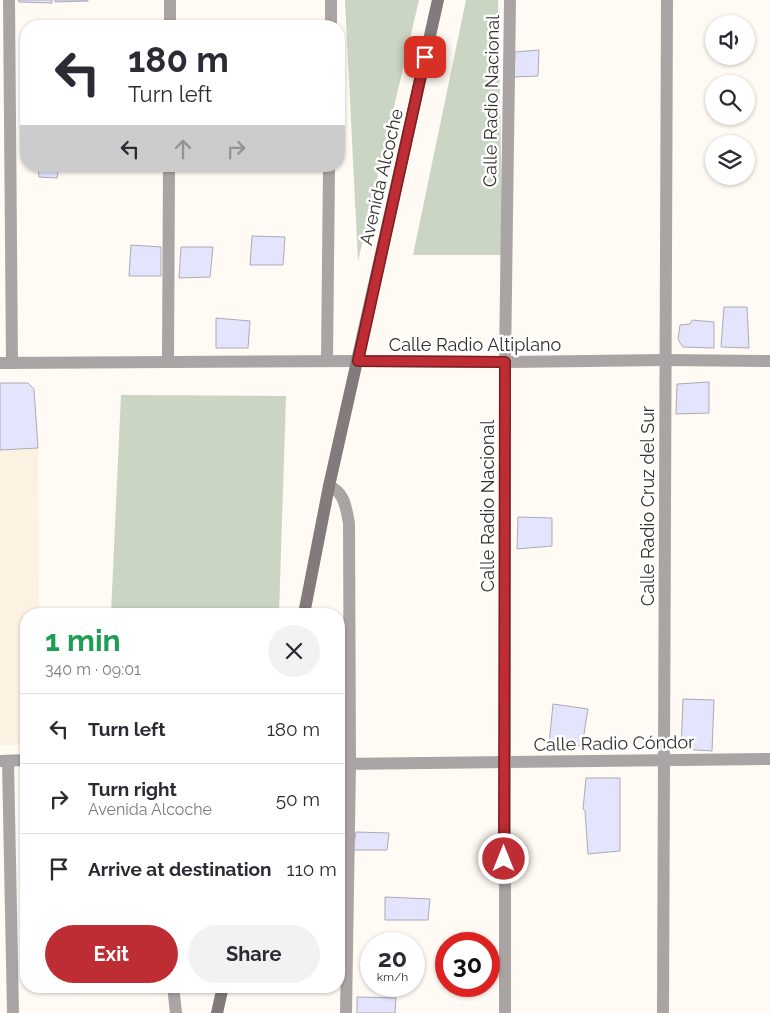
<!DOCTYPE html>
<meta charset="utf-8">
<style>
body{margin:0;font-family:Raleway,sans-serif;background:#f2f2f3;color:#2b2b33;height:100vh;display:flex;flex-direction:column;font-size:19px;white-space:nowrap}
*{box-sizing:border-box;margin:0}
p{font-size:16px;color:#7c7c81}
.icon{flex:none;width:28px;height:28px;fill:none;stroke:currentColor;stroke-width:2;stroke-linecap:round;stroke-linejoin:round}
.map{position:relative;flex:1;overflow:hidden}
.side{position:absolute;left:20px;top:608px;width:325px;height:385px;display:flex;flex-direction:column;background:#fff;border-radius:20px;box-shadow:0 1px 4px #0004}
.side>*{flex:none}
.guide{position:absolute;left:20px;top:20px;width:325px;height:152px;border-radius:20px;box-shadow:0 1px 4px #0004;background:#fff;color:#2b2b33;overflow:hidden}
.fabs{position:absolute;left:705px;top:15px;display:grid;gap:10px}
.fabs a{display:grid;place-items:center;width:50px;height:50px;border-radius:50%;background:#fff;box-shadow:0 1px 4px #0004;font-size:25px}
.speed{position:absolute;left:360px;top:932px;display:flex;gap:10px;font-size:25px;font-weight:700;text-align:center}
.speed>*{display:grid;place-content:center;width:65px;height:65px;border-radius:50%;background:#fff;box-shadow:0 1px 4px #0004;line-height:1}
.speed small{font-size:12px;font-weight:400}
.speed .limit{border:8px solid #d22;background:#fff;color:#111}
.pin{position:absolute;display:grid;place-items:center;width:42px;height:42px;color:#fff;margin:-21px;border-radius:10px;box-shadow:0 2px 8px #0006}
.me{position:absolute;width:55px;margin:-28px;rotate:0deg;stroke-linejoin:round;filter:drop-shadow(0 0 4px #0008)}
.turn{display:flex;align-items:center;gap:18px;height:105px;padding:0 25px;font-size:22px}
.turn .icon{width:65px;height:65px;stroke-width:2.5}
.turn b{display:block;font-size:35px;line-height:42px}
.lanes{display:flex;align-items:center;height:48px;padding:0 25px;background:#0003;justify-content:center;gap:25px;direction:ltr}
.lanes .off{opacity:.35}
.round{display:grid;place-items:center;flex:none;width:52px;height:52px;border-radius:26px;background:#f2f2f3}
.overview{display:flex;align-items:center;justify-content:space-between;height:85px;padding:0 25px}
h1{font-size:30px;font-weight:700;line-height:38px;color:#1e9e55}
.action{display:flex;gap:10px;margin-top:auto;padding:10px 25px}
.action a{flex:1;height:58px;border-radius:30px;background:#bd2d33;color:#fff;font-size:20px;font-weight:700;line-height:58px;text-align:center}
.action a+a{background:#f2f2f3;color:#2b2b33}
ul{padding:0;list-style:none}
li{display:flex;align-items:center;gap:15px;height:70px;padding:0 25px;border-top:1px solid #e1e1e2}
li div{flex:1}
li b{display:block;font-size:19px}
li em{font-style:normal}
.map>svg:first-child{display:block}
</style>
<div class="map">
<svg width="770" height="1013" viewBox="0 0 770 1013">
<rect width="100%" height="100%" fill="#fffaf3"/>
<polygon fill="#fcf2e2" points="38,448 39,614 26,614 26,745 0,745 0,450"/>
<g fill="#cbd5c3">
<polygon points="345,0 419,0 358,261"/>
<polygon points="466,0 498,0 503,255 413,255"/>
<polygon points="121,395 286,396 279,614 111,614"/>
</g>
<g fill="#e4e4fc" stroke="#ababb5">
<polygon points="18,0 52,0 52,3 19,2"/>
<polygon points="55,0 88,0 88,1 55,2"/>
<polygon points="539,50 538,76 514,77 515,52"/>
<polygon points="22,61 26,62 26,80 22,80"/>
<polygon points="38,166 59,166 57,178 39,177"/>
<polygon points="252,236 285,237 283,265 250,265"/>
<polygon points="131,245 161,247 161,276 129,276"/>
<polygon points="181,247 213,247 210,277 179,278"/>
<polygon points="724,307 747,307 749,348 721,347"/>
<polygon points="216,318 250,321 248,348 216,348"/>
<polygon points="692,320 714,322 714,348 683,347 680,343 678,339 680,325 690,324"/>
<polygon points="709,382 709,413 676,414 677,384"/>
<polygon points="0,383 28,383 34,389 38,448 0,450"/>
<polygon points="518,517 552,518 552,546 517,549"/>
<polygon points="683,699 714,700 712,751 681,749"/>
<polygon points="553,704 588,709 582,746 549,744"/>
<polygon points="586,778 620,778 620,851 588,854 585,811 583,809"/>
<polygon points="356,832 389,833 387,850 353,850"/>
<polygon points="385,897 430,899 428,920 385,920"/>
<polygon points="357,997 396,998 395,1013 357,1013"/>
</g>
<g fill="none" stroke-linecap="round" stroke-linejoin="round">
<g stroke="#aaa4a4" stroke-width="12">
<polyline points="9,0 12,363"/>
<polyline points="170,26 170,0"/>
<polyline points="331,26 331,0"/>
<polyline points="327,361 329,166"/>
<polyline points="168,362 169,166"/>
<polyline points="0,363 357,361 505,362 665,360 770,361"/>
<path d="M 329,486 C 345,492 346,509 349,523 L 350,764 L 346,1013"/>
<polyline points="1,761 26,760"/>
<polyline points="8,761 13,1013"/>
<polyline points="339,764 770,759"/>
<polyline points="173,986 176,1013"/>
<polyline points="505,1013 505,362 510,0"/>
<polyline points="663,1013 667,0"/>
</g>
<g stroke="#837b7b" stroke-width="12">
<polyline points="304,614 329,486 438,0"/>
<polyline points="217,1013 223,986"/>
</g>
</g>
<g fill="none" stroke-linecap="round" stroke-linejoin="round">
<defs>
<polyline id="route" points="425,57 358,361 505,362 504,859"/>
</defs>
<use href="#route" stroke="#7b1d21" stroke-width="12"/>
<use href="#route" stroke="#bd2d33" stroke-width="9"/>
</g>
<g text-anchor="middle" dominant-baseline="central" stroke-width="5" stroke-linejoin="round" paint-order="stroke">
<g font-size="18" fill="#33312d" stroke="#fff">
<text transform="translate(491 101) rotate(-89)">Calle Radio Nacional</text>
<text transform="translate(381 177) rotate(-77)">Avenida Alcoche</text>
<text x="475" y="344">Calle Radio Altiplano</text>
<text transform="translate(487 506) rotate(-90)">Calle Radio Nacional</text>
<text transform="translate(647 506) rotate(-90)">Calle Radio Cruz del Sur</text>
<text transform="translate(614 743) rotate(-1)">Calle Radio Cóndor</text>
</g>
</g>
</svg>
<div class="fabs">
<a><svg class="icon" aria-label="sound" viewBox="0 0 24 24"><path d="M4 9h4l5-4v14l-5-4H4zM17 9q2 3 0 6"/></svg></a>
<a><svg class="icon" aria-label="search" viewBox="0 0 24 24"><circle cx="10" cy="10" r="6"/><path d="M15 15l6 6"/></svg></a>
<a><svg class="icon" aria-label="layers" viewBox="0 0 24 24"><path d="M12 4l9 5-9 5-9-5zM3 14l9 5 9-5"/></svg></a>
</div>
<div class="speed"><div>20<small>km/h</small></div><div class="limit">30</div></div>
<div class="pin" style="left:425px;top:57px;background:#d93025"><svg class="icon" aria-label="arrive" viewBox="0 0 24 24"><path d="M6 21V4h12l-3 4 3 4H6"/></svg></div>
<svg class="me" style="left:504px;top:859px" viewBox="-20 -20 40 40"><circle r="17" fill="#bd2d33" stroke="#fff" stroke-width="3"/><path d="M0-11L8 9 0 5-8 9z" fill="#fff"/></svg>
<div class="guide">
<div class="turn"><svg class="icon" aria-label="left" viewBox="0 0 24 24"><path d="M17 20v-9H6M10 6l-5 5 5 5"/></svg><div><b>180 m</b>Turn left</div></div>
<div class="lanes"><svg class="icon" aria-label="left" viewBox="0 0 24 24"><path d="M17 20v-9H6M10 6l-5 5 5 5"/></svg><svg class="icon off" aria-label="ahead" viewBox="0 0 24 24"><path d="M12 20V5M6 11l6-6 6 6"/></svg><svg class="icon off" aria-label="right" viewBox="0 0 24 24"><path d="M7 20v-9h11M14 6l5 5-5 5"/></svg></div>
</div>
<section class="side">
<div class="overview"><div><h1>1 min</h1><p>340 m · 09:01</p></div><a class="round"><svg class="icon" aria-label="close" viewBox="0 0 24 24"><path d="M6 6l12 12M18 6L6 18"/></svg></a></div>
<ul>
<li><svg class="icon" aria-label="left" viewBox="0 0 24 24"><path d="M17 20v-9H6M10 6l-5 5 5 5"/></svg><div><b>Turn left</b></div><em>180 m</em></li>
<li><svg class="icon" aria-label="right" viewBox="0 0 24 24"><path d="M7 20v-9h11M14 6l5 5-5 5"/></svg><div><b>Turn right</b><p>Avenida Alcoche</p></div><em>50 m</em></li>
<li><svg class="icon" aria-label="arrive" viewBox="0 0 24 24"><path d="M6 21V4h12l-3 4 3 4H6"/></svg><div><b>Arrive at destination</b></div><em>110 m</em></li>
</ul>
<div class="action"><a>Exit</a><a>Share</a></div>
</section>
</div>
